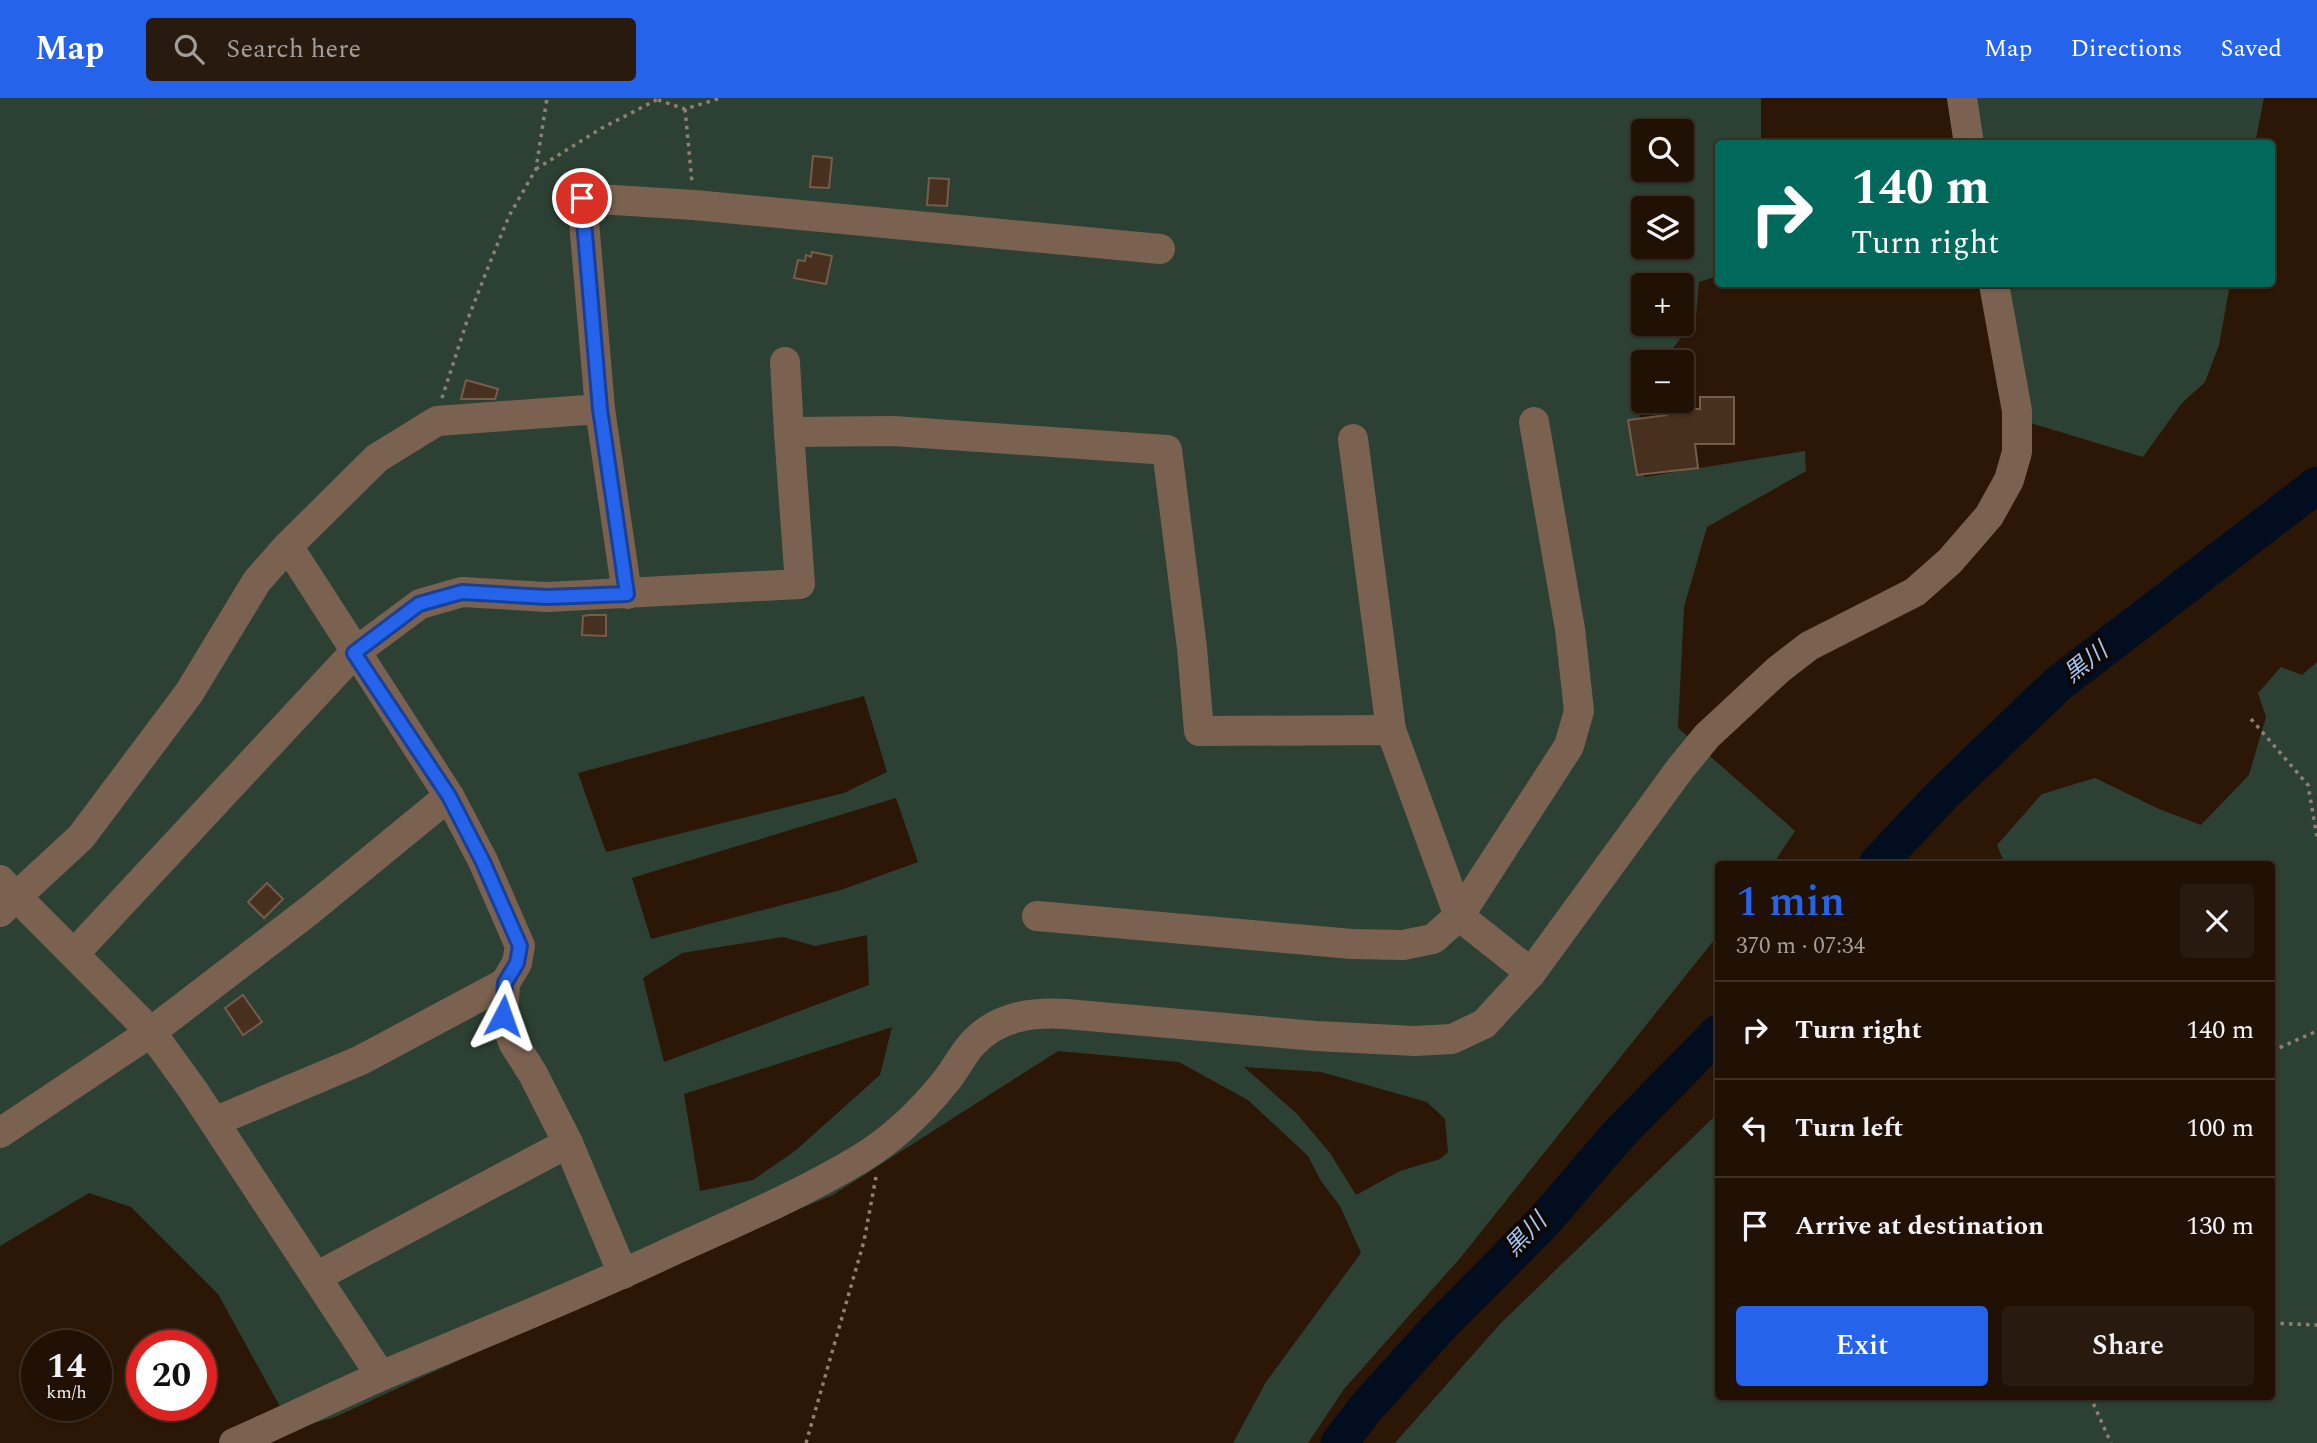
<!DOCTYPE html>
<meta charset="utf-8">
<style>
body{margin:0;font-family:Spectral,"Noto Sans JP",serif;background:#291a0f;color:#f1f3f6;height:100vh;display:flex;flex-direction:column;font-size:26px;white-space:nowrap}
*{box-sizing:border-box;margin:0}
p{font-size:23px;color:#a29d9a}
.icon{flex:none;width:38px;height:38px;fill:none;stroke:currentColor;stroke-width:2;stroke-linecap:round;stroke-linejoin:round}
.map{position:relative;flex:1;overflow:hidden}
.details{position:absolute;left:1715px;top:763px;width:560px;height:539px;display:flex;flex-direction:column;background:#211105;border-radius:7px;box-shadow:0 2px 5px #0004,0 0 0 2px #3e3127}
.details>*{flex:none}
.guide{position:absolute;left:1715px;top:42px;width:560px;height:147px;border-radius:7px;box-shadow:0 2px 5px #0004,0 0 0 2px #3e3127;background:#00695c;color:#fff;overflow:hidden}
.controls{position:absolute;left:1631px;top:21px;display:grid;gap:14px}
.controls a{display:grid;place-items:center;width:63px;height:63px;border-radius:7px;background:#211105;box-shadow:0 2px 5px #0004,0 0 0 2px #3e3127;font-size:35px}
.speed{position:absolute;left:21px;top:1232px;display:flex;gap:14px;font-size:35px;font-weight:700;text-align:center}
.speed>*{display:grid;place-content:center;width:91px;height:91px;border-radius:50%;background:#211105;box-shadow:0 2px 5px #0004,0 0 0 2px #3e3127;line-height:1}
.speed small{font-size:18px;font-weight:400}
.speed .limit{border:10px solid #d22;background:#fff;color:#111}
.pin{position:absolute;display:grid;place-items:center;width:60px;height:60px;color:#fff;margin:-30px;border:4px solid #fff;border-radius:50%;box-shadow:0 2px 7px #0007}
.me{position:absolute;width:77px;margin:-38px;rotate:4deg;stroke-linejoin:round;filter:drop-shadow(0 0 5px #0008)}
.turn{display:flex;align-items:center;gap:24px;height:147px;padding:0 21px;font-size:32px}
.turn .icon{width:91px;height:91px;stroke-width:2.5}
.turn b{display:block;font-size:49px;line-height:60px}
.round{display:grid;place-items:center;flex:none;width:74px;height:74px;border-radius:7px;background:#291a0f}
.head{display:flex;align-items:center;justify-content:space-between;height:119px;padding:0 21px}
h1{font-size:42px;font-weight:600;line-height:52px;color:#2563eb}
.button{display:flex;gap:14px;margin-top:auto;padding:14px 21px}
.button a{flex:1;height:80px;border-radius:7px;background:#2563eb;color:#fff;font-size:28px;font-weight:600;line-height:80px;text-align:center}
.button a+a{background:#291a0f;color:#f1f3f6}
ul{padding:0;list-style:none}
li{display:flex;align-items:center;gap:21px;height:98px;padding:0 21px;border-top:2px solid #3e3127}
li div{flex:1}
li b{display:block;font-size:26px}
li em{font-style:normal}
header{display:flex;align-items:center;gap:42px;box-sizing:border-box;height:98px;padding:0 35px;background:#2563eb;color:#fff}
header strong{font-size:33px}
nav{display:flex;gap:38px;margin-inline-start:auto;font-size:24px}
.search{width:490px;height:63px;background:#291a0f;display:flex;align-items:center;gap:18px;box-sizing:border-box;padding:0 24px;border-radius:7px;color:#a29d9a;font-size:26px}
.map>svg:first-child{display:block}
</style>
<header>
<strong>Map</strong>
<div class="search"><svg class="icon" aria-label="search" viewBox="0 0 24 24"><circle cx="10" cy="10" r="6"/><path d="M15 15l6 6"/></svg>Search here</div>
<nav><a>Map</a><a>Directions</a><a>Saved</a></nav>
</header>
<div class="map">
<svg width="2317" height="1345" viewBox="0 0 2317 1345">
<rect width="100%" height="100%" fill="#2c1707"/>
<g fill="#2c4134" fill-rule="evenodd">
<path d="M 0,0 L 1761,0 L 1761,45 L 1718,46 L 1718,178 L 1699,184 L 1696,219 L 1663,264 L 1643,264 L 1643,301 L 1639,309 L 1644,379 L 1805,353 L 1806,373 L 1707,429 L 1684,509 L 1678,630 L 1795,733 L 1773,766 L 1718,766 L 1718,837 L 1461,1159 L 1344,1291 L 1308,1345 L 1233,1345 L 1266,1284 L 1361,1155 L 1340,1108 L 1321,1083 L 1308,1058 L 1248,1002 L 1179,964 L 1058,953 L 833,1097 L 694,1155 L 335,1319 L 311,1326 L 283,1314 L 218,1196 L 131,1109 L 89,1095 L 0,1148 ZM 1643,33 L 1682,33 L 1682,72 L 1643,72 ZM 1643,110 L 1682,110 L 1682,149 L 1643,149 ZM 1643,187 L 1682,187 L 1682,226 L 1643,226 ZM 864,598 L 887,674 L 844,695 L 606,754 L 578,675 ZM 896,700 L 918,764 L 841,792 L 651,841 L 632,780 ZM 867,837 L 869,887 L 664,964 L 643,880 L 682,855 L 783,839 L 815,848 ZM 892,929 L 880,977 L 795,1053 L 753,1082 L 700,1093 L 684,996 ZM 1244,969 L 1321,974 L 1427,1004 L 1445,1021 L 1448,1054 L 1440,1061 L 1400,1073 L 1356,1097 L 1330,1055 L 1297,1016 Z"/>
<polygon points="1973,0 2264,0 2255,46 1980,45"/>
<polygon points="2004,186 2230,186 2219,247 2205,284 2181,306 2143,359 2027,324"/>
<polygon points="2317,564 2317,1345 1395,1345 1500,1226 1718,1015 1718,1298 2272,1298 2272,766 2005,766 1997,747 2042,696 2095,680 2159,711 2201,727 2249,677 2266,619 2258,595 2281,569 2302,577"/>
</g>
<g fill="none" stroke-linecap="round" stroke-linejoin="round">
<g stroke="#020e20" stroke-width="37">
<polyline points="1877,766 1942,697 2058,586 2317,387"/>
<polyline points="1339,1345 1365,1311 1438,1230 1545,1122 1617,1038 1718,935"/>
</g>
</g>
<g fill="#48301e" stroke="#765c4a" stroke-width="2">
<polygon points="813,58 832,60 829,90 810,89"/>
<polygon points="929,80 949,81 947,108 927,107"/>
<polygon points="812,154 832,158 826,186 794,180 798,162 805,163 806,157 811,159"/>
<polygon points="466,282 498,291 495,301 461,301"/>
<polygon points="1700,299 1734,299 1734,346 1695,346 1698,370 1637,377 1628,322 1667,317 1667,311 1700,311"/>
<polygon points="589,517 606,517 606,538 582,537 583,518"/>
<polygon points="267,785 283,801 264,820 248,804"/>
<polygon points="243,897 262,924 243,937 225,910"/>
</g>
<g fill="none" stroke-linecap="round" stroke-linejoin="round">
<g stroke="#917f72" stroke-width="3.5" stroke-dasharray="3.5 5" stroke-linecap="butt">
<polyline points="658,2 685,11 721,0"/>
<polyline points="685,11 692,84"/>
<polyline points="536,71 602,30 660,0"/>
<polyline points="442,300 467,223 491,162 509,118 536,71 547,0"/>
<polyline points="2251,621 2308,687 2317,739"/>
<polyline points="2272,953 2317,933"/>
<polyline points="2272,1225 2317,1227"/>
<polyline points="2090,1298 2111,1345"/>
<polyline points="806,1345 864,1143 876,1079"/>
</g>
<g stroke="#7b6250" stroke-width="30">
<polyline points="1962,0 1969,46"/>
<polyline points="785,264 789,334"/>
<polyline points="600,311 582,100 694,107 1160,151"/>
<polyline points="1353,341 1391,632"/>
<polyline points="288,448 449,698 483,763 520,848 517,865 505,885 503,918 514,946 533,976 568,1045 623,1176"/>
<polyline points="0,782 151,934 193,992 381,1278"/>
<polyline points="0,814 81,739 189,595 257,483 288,448 377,360 437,323 600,311 627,496"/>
<polyline points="1037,818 1352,846 1403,847 1433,841 1459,818 1569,648 1579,613 1570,531 1534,324"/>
<polyline points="74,856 354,555 420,506 462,494 547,499 800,486 789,334 893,333 1167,352 1192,550 1199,633 1391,632 1459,818 1531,875"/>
<polyline points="214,1024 361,962 505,885"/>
<polyline points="0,1035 151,934 310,812 449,698"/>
<polyline points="316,1179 568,1045"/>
<path d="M 234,1345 C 284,1323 333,1299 383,1277 C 479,1237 576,1198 670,1154 C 734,1125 800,1097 860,1061 C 893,1041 922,1013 946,983 C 956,971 963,955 974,944 C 999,918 1032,914 1066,916 L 1316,938 L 1415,943 L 1452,941 L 1484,926 L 1531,875 L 1680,671 L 1707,638 L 1778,572 L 1809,548 L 1915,494 L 1950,463 L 1989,418 L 2009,382 L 2017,354 L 2017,313 L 1994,186"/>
</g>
</g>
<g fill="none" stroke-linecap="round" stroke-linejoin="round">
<defs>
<polyline id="route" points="503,918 505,885 517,865 520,848 483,764 449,698 354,555 419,506 462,494 547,499 627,496 600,311 582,100"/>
</defs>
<use href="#route" stroke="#184099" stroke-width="18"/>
<use href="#route" stroke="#2563eb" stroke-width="12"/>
</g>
<g text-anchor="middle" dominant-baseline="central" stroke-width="7" stroke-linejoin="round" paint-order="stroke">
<g font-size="24" font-style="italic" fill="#a2c5f3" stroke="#0e0602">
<text transform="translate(2086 565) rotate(-38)">黒川</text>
<text transform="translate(1526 1137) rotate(-46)">黒川</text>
</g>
</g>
</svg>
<div class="controls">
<a><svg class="icon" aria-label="search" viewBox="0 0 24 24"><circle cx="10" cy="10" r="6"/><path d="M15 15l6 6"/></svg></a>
<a><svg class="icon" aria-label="layers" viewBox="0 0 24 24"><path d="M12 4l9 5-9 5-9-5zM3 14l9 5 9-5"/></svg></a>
<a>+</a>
<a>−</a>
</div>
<div class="speed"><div>14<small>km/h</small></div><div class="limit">20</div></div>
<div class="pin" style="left:582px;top:100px;background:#d93025"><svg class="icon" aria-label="arrive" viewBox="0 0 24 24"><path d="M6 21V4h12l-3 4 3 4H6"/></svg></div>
<svg class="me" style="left:503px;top:918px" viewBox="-20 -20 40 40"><path d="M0-17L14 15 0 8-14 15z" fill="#2563eb" stroke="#fff" stroke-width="4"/></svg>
<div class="guide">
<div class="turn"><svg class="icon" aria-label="right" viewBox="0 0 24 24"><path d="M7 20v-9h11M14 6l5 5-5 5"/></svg><div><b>140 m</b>Turn right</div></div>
</div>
<section class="details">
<div class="head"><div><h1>1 min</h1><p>370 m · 07:34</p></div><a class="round"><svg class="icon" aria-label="close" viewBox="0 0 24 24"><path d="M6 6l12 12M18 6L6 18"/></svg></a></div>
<ul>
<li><svg class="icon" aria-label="right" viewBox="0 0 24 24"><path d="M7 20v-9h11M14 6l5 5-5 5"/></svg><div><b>Turn right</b></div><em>140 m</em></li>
<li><svg class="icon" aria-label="left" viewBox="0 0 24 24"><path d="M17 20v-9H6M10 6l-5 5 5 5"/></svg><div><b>Turn left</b></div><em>100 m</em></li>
<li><svg class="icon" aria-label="arrive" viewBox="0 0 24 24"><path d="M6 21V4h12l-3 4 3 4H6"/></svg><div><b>Arrive at destination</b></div><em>130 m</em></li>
</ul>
<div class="button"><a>Exit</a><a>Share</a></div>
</section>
</div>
